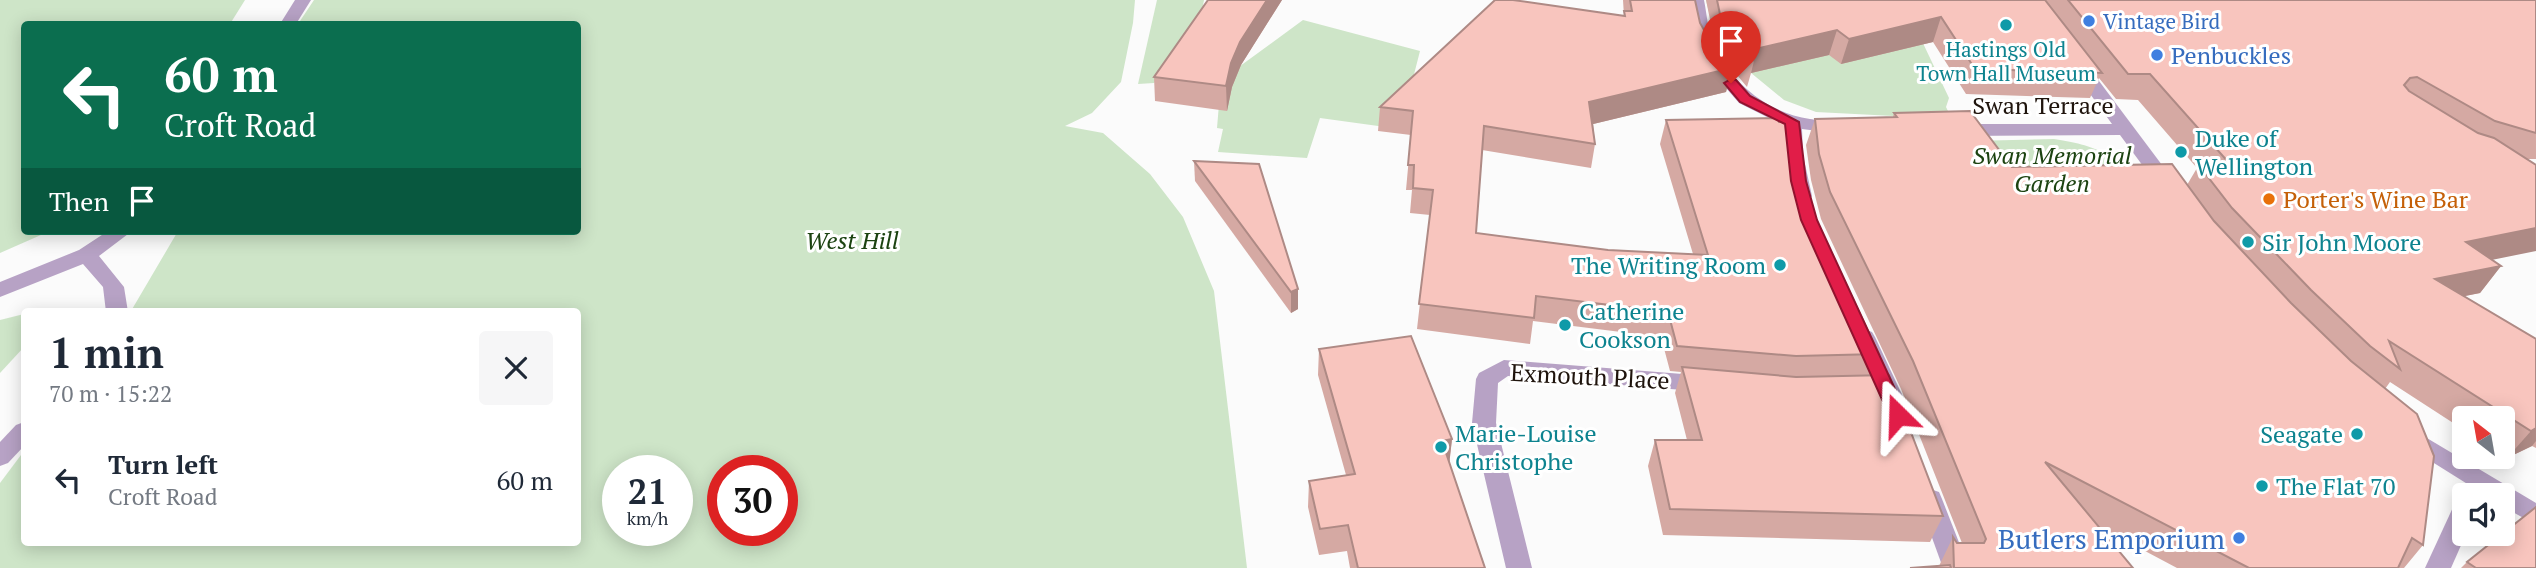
<!DOCTYPE html>
<meta charset="utf-8">
<style>
body{margin:0;font-family:"PT Serif",serif;background:#f6f6f7;color:#1f2937;height:100vh;display:flex;flex-direction:column;font-size:26px;white-space:nowrap}
*{box-sizing:border-box;margin:0}
p{font-size:23px;color:#747a83}
.icon{flex:none;width:38px;height:38px;fill:none;stroke:currentColor;stroke-width:2;stroke-linecap:round;stroke-linejoin:round}
.map{position:relative;flex:1;overflow:hidden}
.panel{position:absolute;left:21px;top:308px;width:560px;height:238px;display:flex;flex-direction:column;background:#fff;border-radius:7px;box-shadow:0 4px 18px #0003}
.panel>*{flex:none}
.banner{position:absolute;left:21px;top:21px;width:560px;height:214px;border-radius:7px;box-shadow:0 4px 18px #0003;background:#0b6e4f;color:#fff;overflow:hidden}
.needle{width:46px;rotate:329deg}
.fabs{position:absolute;left:2452px;top:406px;display:grid;gap:14px}
.fabs a{display:grid;place-items:center;width:63px;height:63px;border-radius:7px;background:#fff;box-shadow:0 4px 18px #0003;font-size:35px}
.speed{position:absolute;left:602px;top:455px;display:flex;gap:14px;font-size:35px;font-weight:700;text-align:center}
.speed>*{display:grid;place-content:center;width:91px;height:91px;border-radius:50%;background:#fff;box-shadow:0 4px 18px #0003;line-height:1}
.speed small{font-size:18px;font-weight:400}
.speed .limit{border:10px solid #d22;background:#fff;color:#111}
.pin{position:absolute;display:grid;place-items:center;width:60px;height:60px;color:#fff;margin:-72px -30px;border-radius:50% 50% 50% 0;rotate:-45deg;box-shadow:0 0 7px #0007}
.pin .icon{rotate:45deg}
.me{position:absolute;width:77px;margin:-38px;rotate:338deg;stroke-linejoin:round;filter:drop-shadow(0 0 5px #0008)}
.turn{display:flex;align-items:center;gap:24px;height:147px;padding:0 28px;font-size:32px}
.turn .icon{width:91px;height:91px;stroke-width:2.5}
.turn b{display:block;font-size:49px;line-height:60px}
.then{display:flex;align-items:center;height:66px;padding:0 28px;background:#0003;gap:14px;font-size:26px}
.round{display:grid;place-items:center;flex:none;width:74px;height:74px;border-radius:7px;background:#f6f6f7}
.summary{display:flex;align-items:center;justify-content:space-between;height:119px;padding:0 28px}
h1{font-size:42px;font-weight:800;line-height:52px}
ul{padding:0;list-style:none}
li{display:flex;align-items:center;gap:21px;height:105px;padding:0 28px}
li div{flex:1}
li b{display:block;font-size:26px}
li em{font-style:normal}
.map>svg:first-child{display:block}
</style>
<div class="map">
<svg width="2536" height="568" viewBox="0 0 2536 568">
<rect width="100%" height="100%" fill="#fbfbfb"/>
<g fill="#cee5c8" fill-rule="evenodd">
<polygon points="0,0 245,0 230,24 24,24 24,231 50,231 0,253"/>
<path d="M 314,0 L 1135,0 L 1133,23 L 1121,82 L 1092,113 L 1065,126 L 1103,133 L 1150,174 L 1183,217 L 1214,291 L 1247,568 L 0,568 L 0,483 L 24,451 L 24,542 L 578,542 L 578,312 L 131,311 L 178,231 L 578,231 L 578,24 L 298,24 ZM 618,471 L 677,471 L 677,530 L 618,530 ZM 723,471 L 782,471 L 782,530 L 723,530 Z"/>
<polygon points="1157,0 1204,0 1200,22 1169,70 1154,83 1138,84"/>
<polygon points="1706,0 1968,0 1921,39 1949,98 1946,107 1952,119 1816,112 1784,100 1717,45"/>
<polygon points="1303,20 1420,51 1400,129 1320,118 1307,158 1218,152 1223,129 1217,128 1219,104 1236,69"/>
<path d="M 2054,139 C 2104,147 2111,154 2141,193 L 2029,199 L 1970,141 Z"/>
<polygon points="24,314 24,347 0,373 0,320"/>
</g>
<g fill="none" stroke-linecap="round" stroke-linejoin="round">
<g fill="#b7a2c5" fill-rule="evenodd">
<polygon points="295,0 311,0 296,24 280,24"/>
<path d="M 1688,0 L 1704,0 C 1707,15 1708,34 1715,47 C 1732,84 1769,113 1810,119 C 1821,121 1843,120 1850,129 L 1841,134 L 1802,129 L 1803,155 L 1812,196 L 1809,200 L 1795,200 L 1792,196 L 1785,155 L 1783,125 L 1739,103 L 1713,73 L 1697,45 Z"/>
<polygon points="2078,60 2084,61 2177,185 2174,189 2160,189 2120,135 1957,136 1948,130 1957,124 2112,124 2069,65"/>
<polygon points="108,231 132,231 99,256 124,287 128,312 106,312 103,287 83,264 0,297 0,282 79,250"/>
<polygon points="1864,329 1872,332 1875,337 1905,401 1901,407 1893,409 1885,407 1881,401 1853,337 1856,332"/>
<polygon points="1504,360 1708,376 1716,378 1719,384 1716,390 1708,392 1508,376 1498,383 1496,423 1532,568 1506,568 1472,423 1476,379 1479,373"/>
<polygon points="24,422 24,446 8,463 0,466 0,442 16,425"/>
<polygon points="2410,428 2536,503 2536,525 2502,506 2502,495 2485,495 2402,443 2398,437 2402,431"/>
<polygon points="1930,489 1939,492 1942,499 1969,568 1943,568 1918,499 1921,492"/>
<polygon points="2464,500 2466,534 2451,568 2425,568 2455,503"/>
</g>
</g>
<g fill="#d5a9a3">
<polygon points="1208,0 1282,0 1241,65 1232,87 1227,111 1155,101 1154,77"/>
<polygon points="1623,0 1695,0 1700,23 1716,51 1726,61 1715,44 1706,0 2536,0 2536,159 2527,159 2492,260 2501,266 2480,293 2464,296 2536,339 2536,448 2532,446 2507,458 2502,455 2502,418 2464,418 2464,430 2390,382 2385,389 2423,545 2404,568 2177,568 2098,526 2133,568 1910,568 1939,566 1953,537 1957,543 1962,543 1901,389 1821,219 1811,180 1806,145 1815,119 1893,117 1894,113 2012,167 2187,185 2197,168 2138,100 2116,99 2099,78 2090,98 1966,94 1933,42 1841,64 1829,55 1751,73 1747,87 1732,69 1726,92 1593,124 1595,144 1591,168 1482,150 1476,233 1608,250 1693,254 1660,144 1666,120 1793,157 1804,196 1879,354 1871,375 1943,516 1930,542 1663,535 1648,466 1655,440 1687,440 1675,393 1681,372 1670,371 1661,337 1533,321 1530,344 1417,329 1430,215 1410,213 1412,190 1406,190 1411,135 1378,131 1380,107 1624,16"/>
<polygon points="1194,161 1259,164 1298,309 1291,313 1195,181"/>
<polygon points="1319,349 1452,439 1449,463 1485,568 1350,568 1347,551 1319,555 1308,507 1309,481 1346,475 1318,375"/>
<polygon points="2467,562 2536,568 2461,568"/>
</g>
<g fill="#ae8a85">
<polygon points="1267,0 1282,0 1241,65 1232,87 1227,111 1226,86 1231,63 1240,42"/>
<polygon points="1941,17 1933,42 1841,64 1849,39"/>
<polygon points="1837,30 1829,55 1751,73 1754,61 1751,50"/>
<polygon points="1732,68 1726,92 1585,126 1589,102"/>
<polygon points="2536,228 2536,251 2447,269 2466,242"/>
<polygon points="2501,266 2480,293 2416,306 2435,279"/>
<polygon points="1298,289 1298,309 1291,313 1291,292"/>
<polygon points="2536,428 2536,441 2532,446 2507,458 2531,431"/>
<polygon points="1452,439 1449,466 1442,441"/>
</g>
<g fill="#f8c5be" stroke="#ae8a85" stroke-width="2">
<polygon points="1208,0 1267,0 1240,42 1231,63 1226,86 1154,77"/>
<polygon points="1495,0 1513,0 1625,16 1624,11 1632,11 1630,0 1695,0 1700,23 1716,51 1732,68 1589,102 1595,144 1484,126 1476,233 1608,250 1708,255 1666,120 1777,118 1779,122 1789,121 1793,157 1804,196 1879,354 1796,356 1677,346 1668,312 1536,296 1534,318 1419,304 1433,190 1413,188 1414,165 1408,165 1413,111 1380,107"/>
<polygon points="1717,0 2045,0 2102,73 1975,69 1941,17 1849,39 1837,30 1751,50 1754,61 1734,40 1721,19"/>
<polygon points="2068,0 2536,0 2536,133 2495,121 2417,77 2410,78 2404,85 2409,91 2478,133 2494,138 2536,165 2536,228 2466,242 2501,266 2435,279 2536,339 2536,428 2531,431 2389,341 2400,369 2370,346 2311,290 2232,208 2198,164 2230,164 2150,74 2128,74"/>
<polygon points="1970,111 2012,167 2172,164 2214,221 2291,303 2351,361 2417,414 2434,456 2423,545 2412,538 2398,568 2249,568 2045,462 2133,568 1954,568 1953,537 1957,543 1984,543 1986,539 1913,361 1830,192 1819,154 1815,119 1897,117 1894,113"/>
<polygon points="1194,161 1259,164 1298,289 1291,292"/>
<polygon points="1411,336 1452,439 1442,441 1485,568 1358,568 1348,525 1320,529 1309,481 1355,474 1319,349"/>
<polygon points="1682,367 1796,377 1889,375 1943,516 1670,509 1655,440 1702,440"/>
<polygon points="2536,507 2536,568 2476,568 2467,562"/>
<polygon points="1950,565 1951,568 1910,568"/>
</g>
<polygon fill="#e11d48" stroke="#92132f" stroke-width="2" points="1731,79 1736,80 1750,96 1799,122 1806,181 1817,220 1907,415 1904,420 1892,420 1889,415 1801,220 1791,181 1785,124 1740,102 1724,83"/>
<g fill="#3f7fe0" stroke="#fff" stroke-width="2.5">
<circle cx="2089" cy="21" r="7"/>
<circle cx="2157" cy="55" r="7"/>
<circle cx="2239" cy="538" r="7"/>
</g>
<g fill="#0f9aa8" stroke="#fff" stroke-width="2.5">
<circle cx="2006" cy="25" r="7"/>
<circle cx="2181" cy="152" r="7"/>
<circle cx="2248" cy="242" r="7"/>
<circle cx="1780" cy="265" r="7"/>
<circle cx="1565" cy="325" r="7"/>
<circle cx="2357" cy="434" r="7"/>
<circle cx="1441" cy="447" r="7"/>
<circle cx="2262" cy="486" r="7"/>
</g>
<circle fill="#e8710a" stroke="#fff" stroke-width="2.5" cx="2269" cy="199" r="7"/>
<g text-anchor="middle" dominant-baseline="central" stroke-width="6" stroke-linejoin="round" paint-order="stroke">
<g font-size="21" fill="#366cbe" stroke="#fff" text-anchor="start">
<text x="2103" y="21">Vintage Bird</text>
</g>
<g font-size="21" fill="#0d838f" stroke="#fff">
<text x="2006" y="49">Hastings Old<tspan x="2006" dy="24">Town Hall Museum</tspan></text>
</g>
<g font-size="24" fill="#366cbe" stroke="#fff" text-anchor="start">
<text x="2171" y="55">Penbuckles</text>
</g>
<g font-size="24" fill="#1f140d" stroke="#fff">
<text x="2043" y="105">Swan Terrace</text>
<text transform="translate(1590 376) rotate(3)">Exmouth Place</text>
</g>
<g font-size="24" fill="#0d838f" stroke="#fff" text-anchor="start">
<text x="2195" y="138">Duke of<tspan x="2195" dy="28">Wellington</tspan></text>
<text x="2262" y="242">Sir John Moore</text>
<text x="1766" y="265" text-anchor="end">The Writing Room</text>
<text x="1579" y="311">Catherine<tspan x="1579" dy="28">Cookson</tspan></text>
<text x="1455" y="433">Marie-Louise<tspan x="1455" dy="28">Christophe</tspan></text>
<text x="2343" y="434" text-anchor="end">Seagate</text>
<text x="2276" y="486">The Flat 70</text>
</g>
<g font-size="24" font-style="italic" fill="#1c4311" stroke="#fff">
<text x="2052" y="155">Swan Memorial<tspan x="2052" dy="28">Garden</tspan></text>
<text x="852" y="240">West Hill</text>
</g>
<g font-size="24" fill="#c56008" stroke="#fff" text-anchor="start">
<text x="2283" y="199">Porter's Wine Bar</text>
</g>
<g font-size="28" fill="#366cbe" stroke="#fff" text-anchor="end">
<text x="2225" y="538">Butlers Emporium</text>
</g>
</g>
</svg>
<div class="fabs">
<a><svg class="needle" viewBox="-14 -14 28 28"><path d="M0-13l5 13h-10z" fill="#e53935"/><path d="M0 13l5-13h-10z" fill="#747a83"/></svg></a>
<a><svg class="icon" aria-label="sound" viewBox="0 0 24 24"><path d="M4 9h4l5-4v14l-5-4H4zM17 9q2 3 0 6"/></svg></a>
</div>
<div class="speed"><div>21<small>km/h</small></div><div class="limit">30</div></div>
<div class="pin" style="left:1731px;top:83px;background:#d93025"><svg class="icon" aria-label="arrive" viewBox="0 0 24 24"><path d="M6 21V4h12l-3 4 3 4H6"/></svg></div>
<svg class="me" style="left:1898px;top:415px" viewBox="-20 -20 40 40"><path d="M0-17L14 15 0 8-14 15z" fill="#e11d48" stroke="#fff" stroke-width="4"/></svg>
<div class="banner">
<div class="turn"><svg class="icon" aria-label="left" viewBox="0 0 24 24"><path d="M17 20v-9H6M10 6l-5 5 5 5"/></svg><div><b>60 m</b>Croft Road</div></div>
<div class="then">Then<svg class="icon" aria-label="arrive" viewBox="0 0 24 24"><path d="M6 21V4h12l-3 4 3 4H6"/></svg></div>
</div>
<section class="panel">
<div class="summary"><div><h1>1 min</h1><p>70 m · 15:22</p></div><a class="round"><svg class="icon" aria-label="close" viewBox="0 0 24 24"><path d="M6 6l12 12M18 6L6 18"/></svg></a></div>
<ul>
<li><svg class="icon" aria-label="left" viewBox="0 0 24 24"><path d="M17 20v-9H6M10 6l-5 5 5 5"/></svg><div><b>Turn left</b><p>Croft Road</p></div><em>60 m</em></li>
</ul>
</section>
</div>
